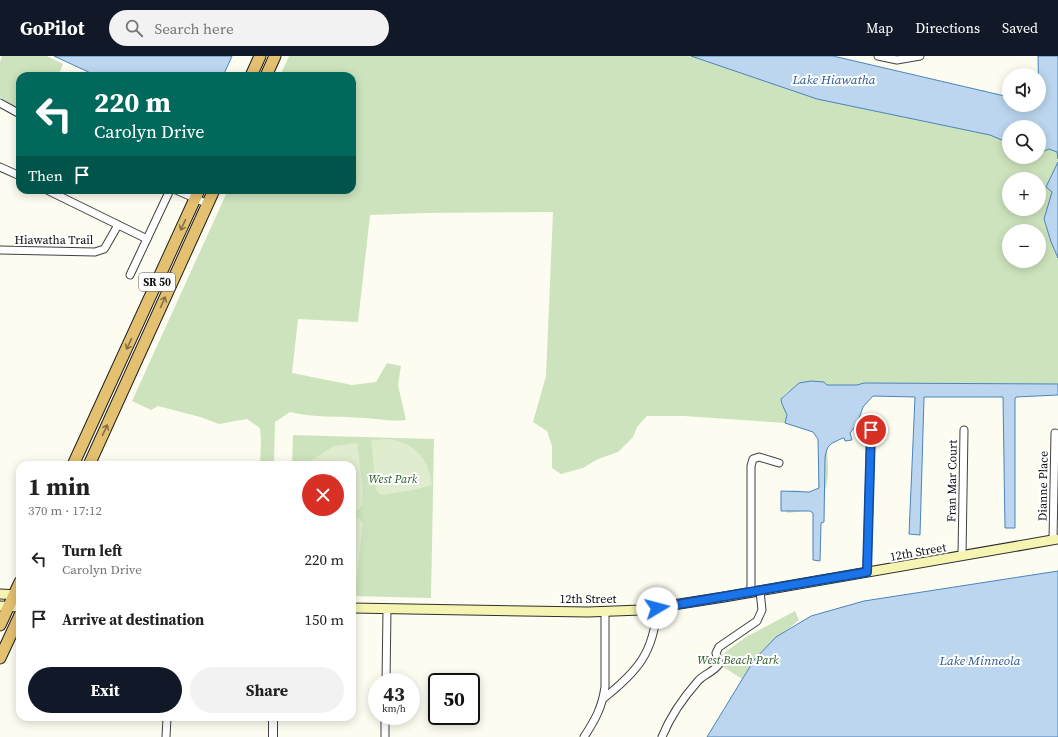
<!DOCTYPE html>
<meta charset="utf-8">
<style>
body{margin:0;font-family:"Source Serif 4",serif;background:#f2f2f2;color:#222;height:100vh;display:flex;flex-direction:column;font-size:15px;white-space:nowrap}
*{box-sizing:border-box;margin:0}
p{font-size:13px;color:#767676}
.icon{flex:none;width:22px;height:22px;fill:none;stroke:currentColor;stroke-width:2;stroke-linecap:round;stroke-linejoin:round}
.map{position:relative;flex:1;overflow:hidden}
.panel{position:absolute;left:16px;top:405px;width:340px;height:260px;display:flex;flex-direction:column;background:#fff;border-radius:12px;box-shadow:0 2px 10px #0003}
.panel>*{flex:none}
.top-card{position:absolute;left:16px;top:16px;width:340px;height:122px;border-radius:12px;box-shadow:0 2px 10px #0003;background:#00695c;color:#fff;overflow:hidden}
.tools{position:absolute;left:1002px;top:12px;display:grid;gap:8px}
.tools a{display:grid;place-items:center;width:44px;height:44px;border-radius:50%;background:#fff;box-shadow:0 2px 10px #0003;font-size:20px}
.speed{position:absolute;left:368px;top:617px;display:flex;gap:8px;font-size:20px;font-weight:700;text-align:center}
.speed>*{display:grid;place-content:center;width:52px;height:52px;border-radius:50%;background:#fff;box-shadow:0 2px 10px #0003;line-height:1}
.speed small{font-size:10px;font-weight:400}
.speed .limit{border:2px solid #111;border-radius:6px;background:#fff;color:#111}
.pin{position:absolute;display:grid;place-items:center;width:34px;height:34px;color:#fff;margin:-17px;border:2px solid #fff;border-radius:50%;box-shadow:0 1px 4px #0007}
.me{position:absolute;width:44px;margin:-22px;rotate:82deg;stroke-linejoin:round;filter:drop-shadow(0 0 3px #0008)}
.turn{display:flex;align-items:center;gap:14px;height:84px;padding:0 12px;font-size:18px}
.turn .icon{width:52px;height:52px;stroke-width:2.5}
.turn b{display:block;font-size:28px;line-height:34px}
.then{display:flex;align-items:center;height:38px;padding:0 12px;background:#0003;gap:8px;font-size:15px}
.round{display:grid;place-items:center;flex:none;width:42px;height:42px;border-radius:21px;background:#f2f2f2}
.overview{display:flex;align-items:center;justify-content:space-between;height:68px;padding:0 12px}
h1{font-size:24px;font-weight:700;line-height:30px}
.primary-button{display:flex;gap:8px;margin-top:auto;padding:8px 12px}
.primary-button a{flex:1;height:46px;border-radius:24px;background:#111827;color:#fff;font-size:16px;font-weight:700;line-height:46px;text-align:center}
.primary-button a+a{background:#f2f2f2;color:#222}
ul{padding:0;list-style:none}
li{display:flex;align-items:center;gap:12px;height:60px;padding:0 12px}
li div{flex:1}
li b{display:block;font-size:15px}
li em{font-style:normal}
header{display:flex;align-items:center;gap:24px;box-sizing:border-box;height:56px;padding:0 20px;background:#111827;color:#fff}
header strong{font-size:19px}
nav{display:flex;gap:22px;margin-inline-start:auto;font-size:14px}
.search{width:280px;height:36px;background:#f2f2f2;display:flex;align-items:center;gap:10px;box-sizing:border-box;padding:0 14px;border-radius:22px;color:#767676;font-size:15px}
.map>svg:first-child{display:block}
</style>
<header>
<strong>GoPilot</strong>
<div class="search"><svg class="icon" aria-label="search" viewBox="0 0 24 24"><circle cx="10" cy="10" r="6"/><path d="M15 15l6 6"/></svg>Search here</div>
<nav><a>Map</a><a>Directions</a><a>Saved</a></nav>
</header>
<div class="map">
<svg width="1058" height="681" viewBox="0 0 1058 681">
<rect width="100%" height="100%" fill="#fdfcf0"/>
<g fill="#cde3bd" fill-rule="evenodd">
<polygon points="2,0 47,0 63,8 58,20 20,20 20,54 0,41 0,6"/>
<path d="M 289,0 L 734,0 L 1009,71 L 1009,101 L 1039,101 L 1039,73 L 1058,80 L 1058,329 L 827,329 L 824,326 L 799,327 L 783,340 L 782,348 L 787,359 L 785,367 L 684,360 L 647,360 L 637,371 L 633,381 L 618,396 L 598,403 L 583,412 L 561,418 L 552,412 L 552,390 L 547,375 L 533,366 L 546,320 L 553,156 L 425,157 L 370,159 L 358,266 L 298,263 L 292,317 L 352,329 L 376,326 L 387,307 L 401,310 L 398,329 L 406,364 C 392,366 379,363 365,362 C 339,360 315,362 290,356 L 275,366 L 274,409 L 260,409 L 261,385 L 260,372 L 247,363 L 219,368 L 200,361 L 158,350 L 151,354 L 132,345 L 228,134 L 352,134 L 352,20 L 280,20 ZM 1009,123 L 1039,123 L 1039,153 L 1009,153 ZM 1009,175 L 1039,175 L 1039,205 L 1009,205 Z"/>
<polygon points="293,379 434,383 431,542 352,540 352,409 292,409"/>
<path d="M 819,383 L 827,390 C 828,414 831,428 818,450 L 803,455 L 788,457 L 780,449 C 785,430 796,433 811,438 L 818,432 Z"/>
<path d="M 795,555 L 799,564 C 777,582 756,598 742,623 L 719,608 L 717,602 L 746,581 Z"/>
</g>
<g fill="#dfecce">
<path d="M 389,383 C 416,388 428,402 432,429 L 414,434 L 381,439 L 376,434 L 371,384 Z"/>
<polygon points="357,387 363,432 362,449 358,454 352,454 352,409 309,409 312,404 334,390"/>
<polygon points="352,462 359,462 363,467 356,529 352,529"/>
</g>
<g fill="#bbd6ee" stroke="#4b84bc">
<polygon points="54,0 232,0 223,20 97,20"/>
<polygon points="691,0 833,0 1009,41 1009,49 1039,49 1038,0 1058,0 1058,103 1057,96 1049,93 1039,97 1039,71 1009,71 1009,87 990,79 817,43"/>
<polygon points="1058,106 1058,202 1051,186 1044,163 1052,136 1046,131"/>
<path d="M 811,325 L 824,326 L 827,329 L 857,329 L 864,327 L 1058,328 L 1058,339 L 1016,341 L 1015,343 L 1015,472 L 1005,472 L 1003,341 L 924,341 L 920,479 L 909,478 L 915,341 L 873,340 L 863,351 L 857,368 L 850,377 L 852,384 L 845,385 L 844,382 L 843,382 C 830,388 827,388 825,402 L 824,466 L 821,467 L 820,505 L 813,504 L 813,457 L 810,455 L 781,455 L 781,435 L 809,436 L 819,432 L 818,383 L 813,376 L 785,367 L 787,359 L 782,348 L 781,343 L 799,327 Z"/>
<polygon points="1058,515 1058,681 707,681 754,604 776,581 811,560 864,545"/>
</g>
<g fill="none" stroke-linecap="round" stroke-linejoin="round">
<defs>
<g id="minor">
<polyline points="878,0 897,4 920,0"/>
<polyline points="0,47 20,58"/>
<polyline points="0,111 20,120"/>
<polyline points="47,134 147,183"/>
<polyline points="176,134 208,148"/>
<polyline points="0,194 95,196 104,193 106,190 118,169"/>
<polyline points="130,219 170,134"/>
<polyline points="1053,484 1055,377"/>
<polyline points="962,500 964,374"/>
<polyline points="867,516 871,374"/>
<polyline points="751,536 751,410 753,403 759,401 779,407"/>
<polyline points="386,626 387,553"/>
<path d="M 604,642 C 638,615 654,596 657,552"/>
<polyline points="166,681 167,661"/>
<polyline points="385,681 385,660"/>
<path d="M 584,681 C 595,664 602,652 605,631 L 605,556"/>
<path d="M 662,681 C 670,661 683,642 698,625 C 704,618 714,616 719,608 L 716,597 L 719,591 L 757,565 L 762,554 L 760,535"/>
</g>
<polyline id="tertiary" points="273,681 273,661"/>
<g id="secondary">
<polyline points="0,538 20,539"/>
<polyline points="0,550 20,551"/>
<polyline points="352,552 588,556 641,554 724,541 1058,483"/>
</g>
<g id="trunk">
<polyline points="251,20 260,0"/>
<polyline points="266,20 275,0"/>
<polyline points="73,409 199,134"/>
<polyline points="89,409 214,134"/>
<polyline points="0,569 20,526"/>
<polyline points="0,602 20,559"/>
</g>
</defs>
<use href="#minor" stroke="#404040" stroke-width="9"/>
<use href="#tertiary" stroke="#404040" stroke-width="10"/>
<use href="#secondary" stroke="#2f2f2f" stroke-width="11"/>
<use href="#trunk" stroke="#1e1e1e" stroke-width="13"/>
<use href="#minor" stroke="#fff" stroke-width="7"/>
<use href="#tertiary" stroke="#fff" stroke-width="8"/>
<use href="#secondary" stroke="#f5f4b3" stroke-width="9"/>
<use href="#trunk" stroke="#e4c170" stroke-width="11"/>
</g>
<defs><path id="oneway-shaft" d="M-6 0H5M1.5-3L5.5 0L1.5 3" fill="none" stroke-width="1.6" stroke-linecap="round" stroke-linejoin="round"/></defs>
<g stroke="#837043">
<use href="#oneway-shaft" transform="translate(183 169) rotate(115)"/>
<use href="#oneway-shaft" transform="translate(163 246) rotate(-66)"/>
<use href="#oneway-shaft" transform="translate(129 288) rotate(115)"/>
<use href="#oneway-shaft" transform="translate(105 374) rotate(-65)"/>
</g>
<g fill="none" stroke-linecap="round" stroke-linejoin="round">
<defs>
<polyline id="route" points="657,552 867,516 871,374"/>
</defs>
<use href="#route" stroke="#114b97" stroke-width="10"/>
<use href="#route" stroke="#1a73e8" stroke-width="7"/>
</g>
<g text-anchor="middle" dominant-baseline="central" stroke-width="4" stroke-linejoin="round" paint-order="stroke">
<rect fill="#fff" stroke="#565656" stroke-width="1" x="139" y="217" width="36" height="18" rx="3"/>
<g font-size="11" font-weight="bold" fill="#0d0d0d">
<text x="157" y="226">SR 50</text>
</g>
<g font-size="12" fill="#0d0d0d" stroke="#fff">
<text x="54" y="184">Hiawatha Trail</text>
<text transform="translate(952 425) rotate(-89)">Fran Mar Court</text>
<text transform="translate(1043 430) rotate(-89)">Dianne Place</text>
<text transform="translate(918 496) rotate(-10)">12th Street</text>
<text x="588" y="543">12th Street</text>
</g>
<g font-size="12" font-style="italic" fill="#2c5d26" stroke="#fff">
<text x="393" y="423">West Park</text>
<text x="738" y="604">West Beach Park</text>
</g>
<g font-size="13" font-style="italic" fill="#26578f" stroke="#fff">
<text x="834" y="23">Lake Hiawatha</text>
<text x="980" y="604">Lake Minneola</text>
</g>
</g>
</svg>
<div class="tools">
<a><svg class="icon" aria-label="sound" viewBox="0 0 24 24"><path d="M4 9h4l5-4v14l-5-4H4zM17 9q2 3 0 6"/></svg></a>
<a><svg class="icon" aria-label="search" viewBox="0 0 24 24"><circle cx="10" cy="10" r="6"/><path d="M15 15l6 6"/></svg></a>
<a>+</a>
<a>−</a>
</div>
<div class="speed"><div>43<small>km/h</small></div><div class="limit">50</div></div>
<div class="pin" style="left:871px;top:374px;background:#d93025"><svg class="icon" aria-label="arrive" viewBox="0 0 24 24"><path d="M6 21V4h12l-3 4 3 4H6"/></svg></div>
<svg class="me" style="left:657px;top:552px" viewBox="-20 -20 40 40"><circle r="19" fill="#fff"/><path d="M0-13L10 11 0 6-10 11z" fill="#1a73e8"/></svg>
<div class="top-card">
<div class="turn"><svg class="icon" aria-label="left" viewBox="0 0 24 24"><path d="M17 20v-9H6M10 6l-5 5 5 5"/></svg><div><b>220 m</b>Carolyn Drive</div></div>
<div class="then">Then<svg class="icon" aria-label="arrive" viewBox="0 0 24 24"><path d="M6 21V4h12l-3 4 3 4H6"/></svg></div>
</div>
<section class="panel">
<div class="overview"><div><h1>1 min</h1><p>370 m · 17:12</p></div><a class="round" style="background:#d93025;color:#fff"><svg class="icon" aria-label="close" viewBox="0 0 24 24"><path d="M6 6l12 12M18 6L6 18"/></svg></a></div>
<ul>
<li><svg class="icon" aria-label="left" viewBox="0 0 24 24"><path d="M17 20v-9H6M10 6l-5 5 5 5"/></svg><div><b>Turn left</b><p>Carolyn Drive</p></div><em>220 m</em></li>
<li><svg class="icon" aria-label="arrive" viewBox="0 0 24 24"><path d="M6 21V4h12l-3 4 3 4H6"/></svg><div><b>Arrive at destination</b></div><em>150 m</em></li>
</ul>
<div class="primary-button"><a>Exit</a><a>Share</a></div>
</section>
</div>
